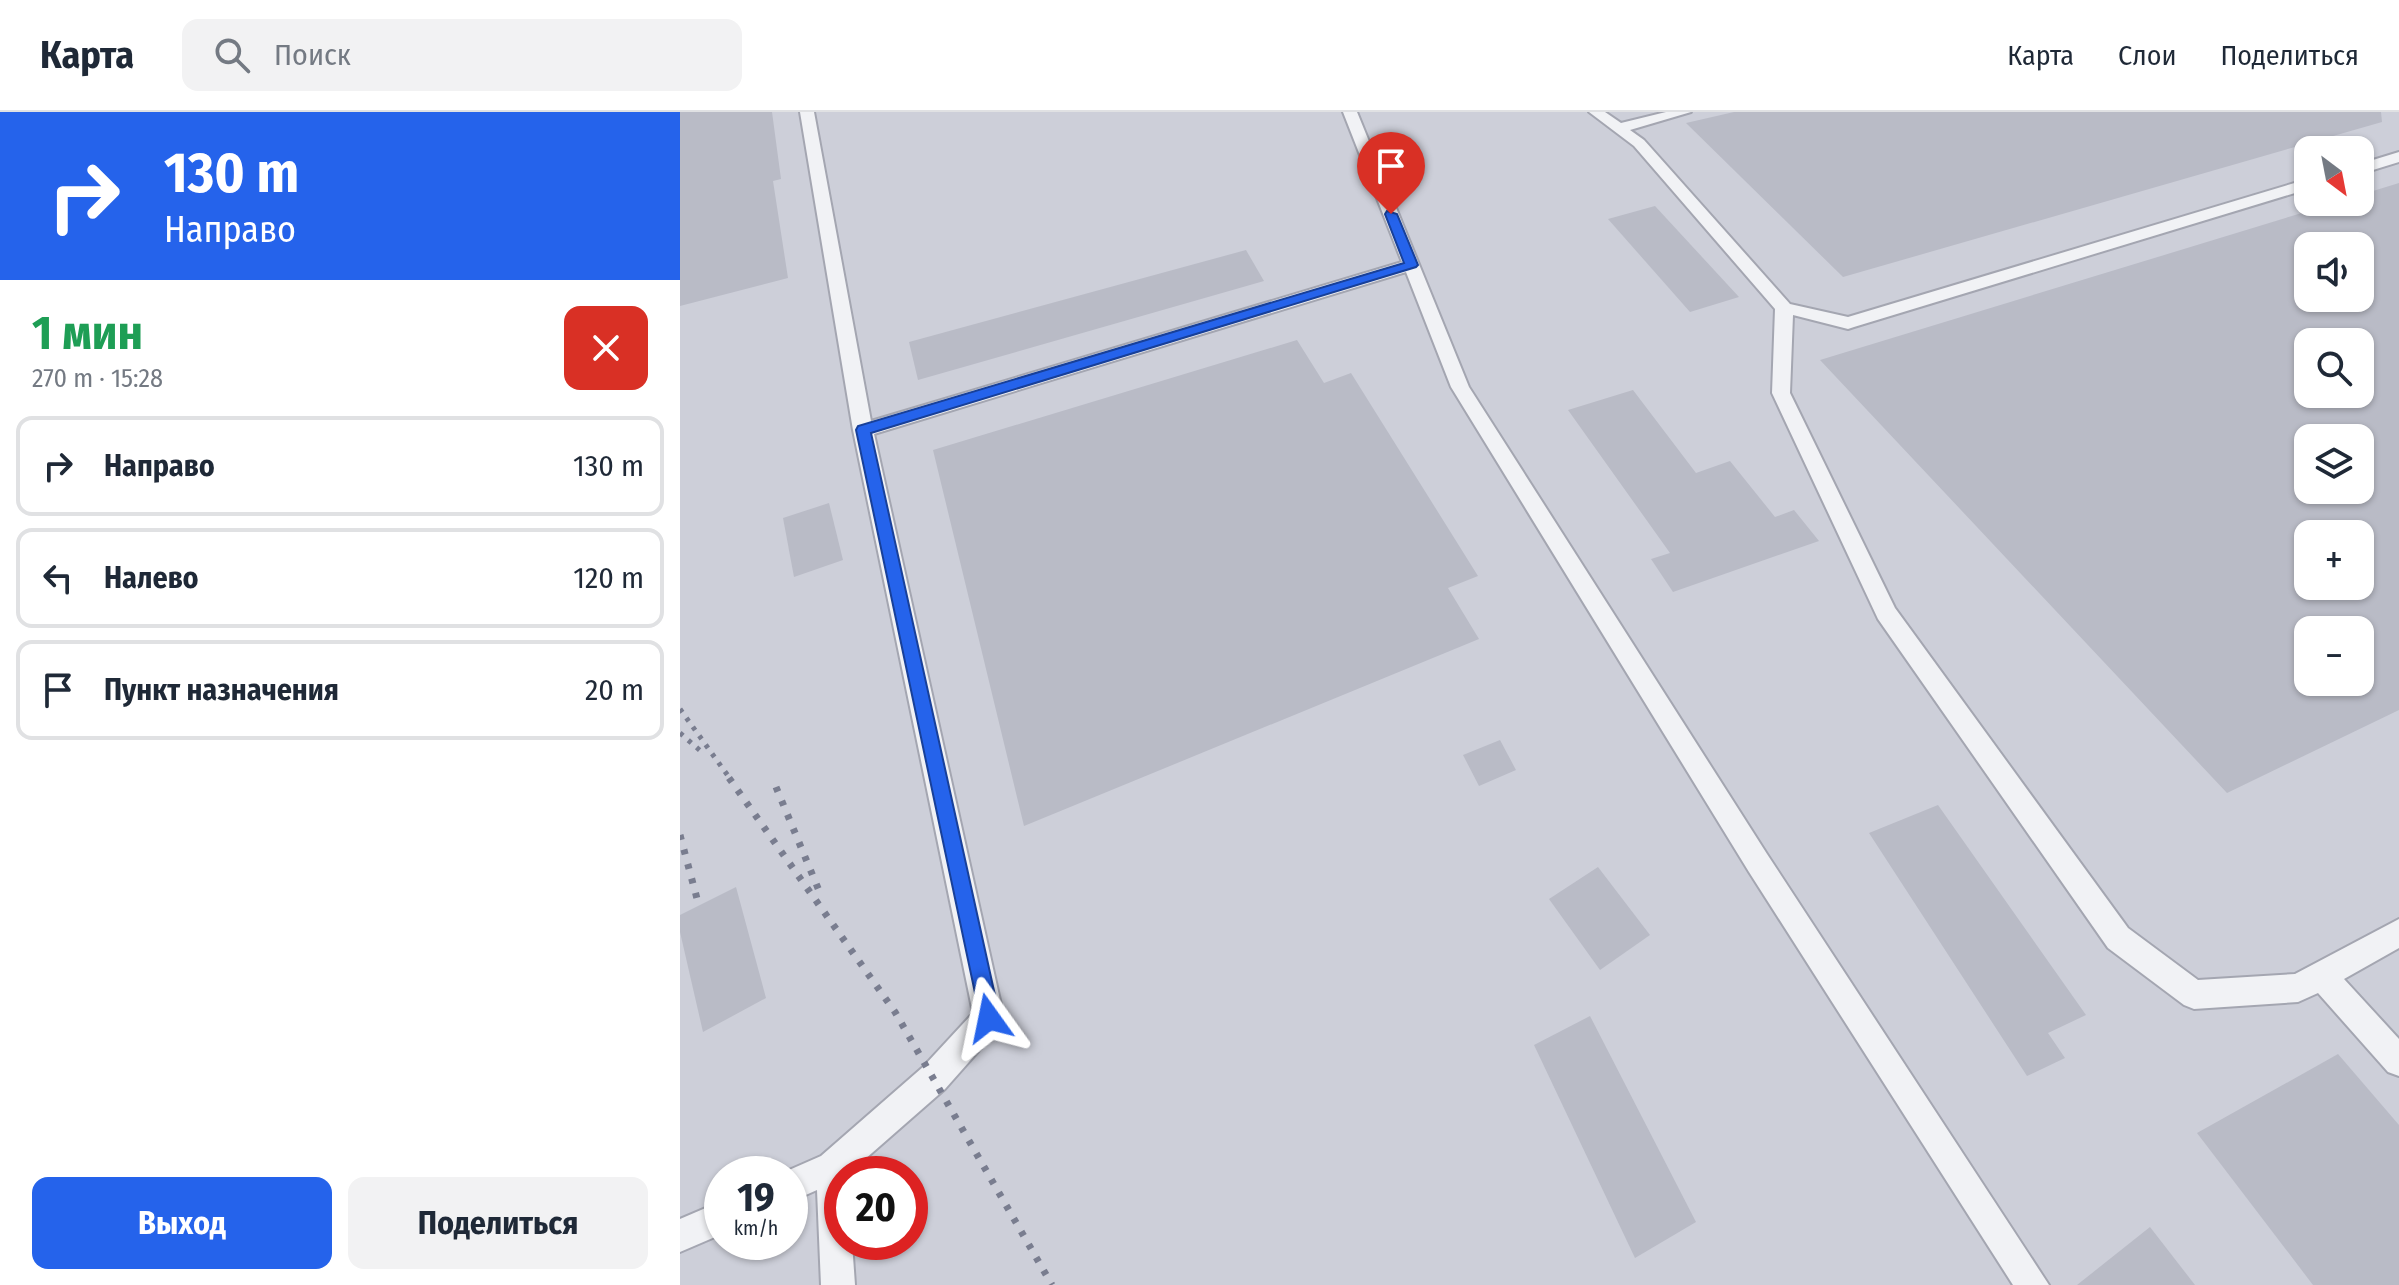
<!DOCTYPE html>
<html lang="ru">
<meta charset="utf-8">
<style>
body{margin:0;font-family:"Fira Sans Condensed",sans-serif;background:#f2f2f3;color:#1f2937;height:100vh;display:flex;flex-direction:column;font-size:30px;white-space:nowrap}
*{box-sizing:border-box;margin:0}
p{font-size:26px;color:#747a83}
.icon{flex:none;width:44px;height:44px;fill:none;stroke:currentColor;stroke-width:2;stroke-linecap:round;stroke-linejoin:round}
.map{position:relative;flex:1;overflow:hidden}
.side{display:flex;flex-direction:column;background:#fff;width:680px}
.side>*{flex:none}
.hud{background:#2563eb;color:#fff;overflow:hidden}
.needle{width:52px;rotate:148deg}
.controls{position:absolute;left:1614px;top:24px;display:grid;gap:16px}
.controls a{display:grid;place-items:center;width:80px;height:80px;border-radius:16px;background:#fff;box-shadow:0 2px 6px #0004;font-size:40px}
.speed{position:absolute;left:24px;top:1044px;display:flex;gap:16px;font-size:40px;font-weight:700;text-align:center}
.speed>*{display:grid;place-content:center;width:104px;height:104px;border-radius:50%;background:#fff;box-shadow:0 2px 6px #0004;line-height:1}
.speed small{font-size:20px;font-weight:400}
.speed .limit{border:12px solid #d22;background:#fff;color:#111}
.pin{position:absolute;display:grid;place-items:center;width:68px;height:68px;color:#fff;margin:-82px -34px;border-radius:50% 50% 50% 0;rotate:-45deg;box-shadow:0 0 8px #0007}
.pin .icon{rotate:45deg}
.me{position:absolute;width:88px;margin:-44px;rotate:348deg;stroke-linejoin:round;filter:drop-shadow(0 0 6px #0008)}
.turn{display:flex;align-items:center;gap:28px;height:168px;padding:0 32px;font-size:36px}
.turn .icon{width:104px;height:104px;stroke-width:2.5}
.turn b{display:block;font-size:56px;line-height:68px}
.round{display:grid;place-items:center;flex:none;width:84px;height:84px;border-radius:16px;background:#f2f2f3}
.headline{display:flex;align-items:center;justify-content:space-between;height:136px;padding:0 32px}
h1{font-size:48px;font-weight:700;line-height:60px;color:#1e9e55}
.action{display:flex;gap:16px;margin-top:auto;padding:16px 32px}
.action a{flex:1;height:92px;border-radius:16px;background:#2563eb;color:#fff;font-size:32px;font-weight:700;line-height:92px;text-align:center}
.action a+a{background:#f2f2f3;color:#1f2937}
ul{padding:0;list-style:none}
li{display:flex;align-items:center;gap:24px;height:100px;margin:0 16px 12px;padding:0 16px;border:4px solid #e0e1e3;border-radius:16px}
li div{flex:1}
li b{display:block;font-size:30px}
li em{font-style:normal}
header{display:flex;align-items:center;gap:48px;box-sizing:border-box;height:112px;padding:0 40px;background:#fff;border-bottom:2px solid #e0e1e3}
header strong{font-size:38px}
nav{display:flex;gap:44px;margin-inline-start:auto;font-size:28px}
.search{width:560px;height:72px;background:#f2f2f3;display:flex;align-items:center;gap:20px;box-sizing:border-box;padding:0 28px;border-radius:16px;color:#747a83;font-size:30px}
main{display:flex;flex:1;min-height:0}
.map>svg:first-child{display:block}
</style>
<header>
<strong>Карта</strong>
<div class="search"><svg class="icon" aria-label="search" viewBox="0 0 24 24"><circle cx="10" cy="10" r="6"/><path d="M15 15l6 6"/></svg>Поиск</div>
<nav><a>Карта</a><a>Слои</a><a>Поделиться</a></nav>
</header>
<main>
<section class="side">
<div class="hud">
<div class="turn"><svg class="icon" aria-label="right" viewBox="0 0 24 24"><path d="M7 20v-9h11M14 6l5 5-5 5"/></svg><div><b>130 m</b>Направо</div></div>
</div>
<div class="headline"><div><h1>1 мин</h1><p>270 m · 15:28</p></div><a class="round" style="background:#d93025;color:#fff"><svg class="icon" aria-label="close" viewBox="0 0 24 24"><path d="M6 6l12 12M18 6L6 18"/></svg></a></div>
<ul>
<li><svg class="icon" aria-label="right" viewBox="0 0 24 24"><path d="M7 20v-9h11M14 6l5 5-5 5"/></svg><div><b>Направо</b></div><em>130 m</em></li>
<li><svg class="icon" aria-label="left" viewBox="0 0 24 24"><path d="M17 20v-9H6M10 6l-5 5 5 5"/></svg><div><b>Налево</b></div><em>120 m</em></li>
<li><svg class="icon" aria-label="arrive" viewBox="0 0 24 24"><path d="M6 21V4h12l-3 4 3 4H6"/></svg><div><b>Пункт назначения</b></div><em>20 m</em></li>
</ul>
<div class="action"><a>Выход</a><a>Поделиться</a></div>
</section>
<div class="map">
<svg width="1719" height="1173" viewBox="0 0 1719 1173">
<rect width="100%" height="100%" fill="#dee0e7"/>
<path fill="#cdcfd9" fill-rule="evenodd" d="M 0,0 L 1719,0 L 1719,1173 L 0,1173 ZM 1628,38 L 1680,38 L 1680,90 L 1628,90 ZM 1628,134 L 1680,134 L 1680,186 L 1628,186 ZM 1628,230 L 1680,230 L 1680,282 L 1628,282 ZM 1628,326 L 1680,326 L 1680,378 L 1628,378 ZM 1628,422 L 1680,422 L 1680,474 L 1628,474 ZM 1628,518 L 1680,518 L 1680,570 L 1628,570 ZM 42,1062 L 110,1062 L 110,1130 L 42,1130 ZM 162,1062 L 230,1062 L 230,1130 L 162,1130 Z"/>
<g fill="#b9bbc6" fill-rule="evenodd">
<polygon points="0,0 92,0 101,67 93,69 108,166 0,194"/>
<polygon points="1054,0 1701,0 1702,10 1163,165 1006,11"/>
<path d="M 1719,71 L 1719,598 L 1547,681 L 1140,248 L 1658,90 L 1680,90 L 1680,83 ZM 1628,134 L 1680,134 L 1680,186 L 1628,186 ZM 1628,230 L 1680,230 L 1680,282 L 1628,282 ZM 1628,326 L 1680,326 L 1680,378 L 1628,378 ZM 1628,422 L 1680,422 L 1680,474 L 1628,474 ZM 1628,518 L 1680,518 L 1680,570 L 1628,570 Z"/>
<polygon points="975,94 1059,185 1010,200 928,107"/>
<polygon points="566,138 584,169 238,268 229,230"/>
<polygon points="617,228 644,271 671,261 798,464 768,476 799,527 344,714 253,338"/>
<polygon points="953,278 1016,361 1050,349 1095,405 1114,398 1139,429 993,480 971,447 990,441 888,298"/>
<polygon points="149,391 163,448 114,465 103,406"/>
<polygon points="820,628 836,658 799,674 783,643"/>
<polygon points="1258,693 1406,903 1368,921 1385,946 1347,964 1189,721"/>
<polygon points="918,755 970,823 920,858 869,787"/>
<polygon points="56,775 86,886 23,920 0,820 0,803"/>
<polygon points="910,904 1016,1110 955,1146 854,933"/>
<polygon points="1658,942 1719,1013 1719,1173 1633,1173 1517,1021"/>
<polygon points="1470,1115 1515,1173 1397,1173"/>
</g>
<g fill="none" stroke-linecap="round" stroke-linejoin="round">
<defs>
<g id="lane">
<polygon points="120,0 134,0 191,309 722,150 663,0 677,0 789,275 1087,742 1369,1173 1333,1173 1069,760 771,275 726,160 194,322 324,906 319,916 265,977 168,1062 162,1062 162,1130 172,1130 175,1173 141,1173 137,1078 110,1090 110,1062 100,1062 141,1044 243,955 293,901 173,318"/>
<polygon points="909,0 925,0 941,11 986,0 1011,0 950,18 964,28 1110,192 1168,205 1628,67 1628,77 1174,215 1168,217 1113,203 1110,281 1215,496 1448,816 1518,868 1615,862 1719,807 1719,836 1664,867 1719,927 1719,964 1708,960 1638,881 1618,890 1514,897 1504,893 1428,836 1198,507 1092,281 1095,197 954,34"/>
<polygon points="1719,40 1719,50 1680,62 1680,52"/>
<polygon points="42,1089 42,1122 0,1140 0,1107"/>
</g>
</defs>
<use href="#lane" stroke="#a4a6b1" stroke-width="4"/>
<use href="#lane" fill="#f1f2f5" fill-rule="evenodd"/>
<g stroke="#797d8f" stroke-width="5" stroke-dasharray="4 7" stroke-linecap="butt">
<polyline points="0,597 51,668"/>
<polyline points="0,621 24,642"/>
</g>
<g stroke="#797d8f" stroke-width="7" stroke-dasharray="5 10" stroke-linecap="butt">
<polyline points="49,666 215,900 372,1173"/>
<polyline points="96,675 140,781"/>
<polyline points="0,723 19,794"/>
</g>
</g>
<polygon fill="#2563eb" stroke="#184099" stroke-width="2" points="707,99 717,102 738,153 736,155 191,321 320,906 317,914 309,917 302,914 176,318 178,314 724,151 705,102"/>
</svg>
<div class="controls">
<a><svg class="needle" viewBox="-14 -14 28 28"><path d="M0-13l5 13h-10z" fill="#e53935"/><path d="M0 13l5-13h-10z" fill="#747a83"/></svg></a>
<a><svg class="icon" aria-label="sound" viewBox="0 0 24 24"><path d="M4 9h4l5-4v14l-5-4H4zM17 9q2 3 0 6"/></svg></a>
<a><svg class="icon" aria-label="search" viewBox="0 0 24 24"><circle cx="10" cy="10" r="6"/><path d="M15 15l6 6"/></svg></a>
<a><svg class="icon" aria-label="layers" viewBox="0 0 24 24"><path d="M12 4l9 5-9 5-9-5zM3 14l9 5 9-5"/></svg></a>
<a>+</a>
<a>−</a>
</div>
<div class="speed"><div>19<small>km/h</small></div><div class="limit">20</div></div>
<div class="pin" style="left:711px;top:102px;background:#d93025"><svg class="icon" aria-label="arrive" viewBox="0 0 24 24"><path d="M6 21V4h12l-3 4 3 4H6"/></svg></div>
<svg class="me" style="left:309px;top:906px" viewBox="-20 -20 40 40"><path d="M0-17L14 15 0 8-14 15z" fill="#2563eb" stroke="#fff" stroke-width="4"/></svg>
</div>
</main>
